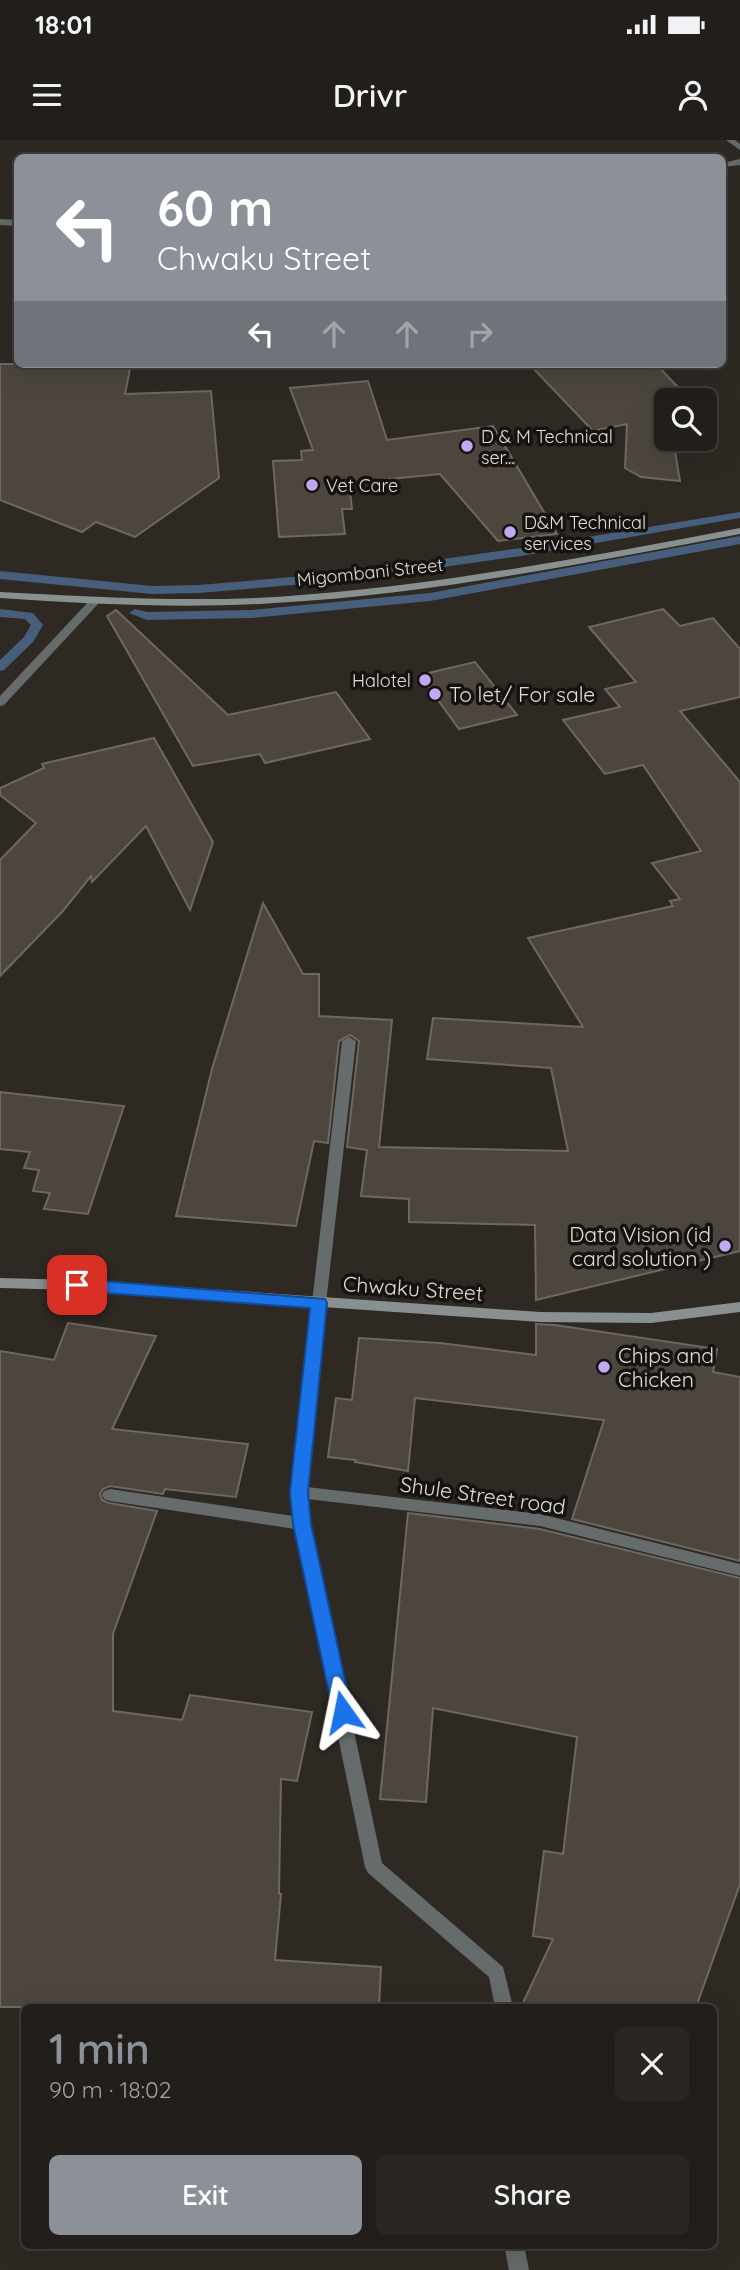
<!DOCTYPE html>
<meta charset="utf-8">
<style>
body{margin:0;font-family:Quicksand,sans-serif;background:#2a2723;color:#f1f3f6;height:100vh;display:flex;flex-direction:column;font-size:26px;white-space:nowrap}
*{box-sizing:border-box;margin:0}
p{font-size:23px;color:#a2a2a2}
.icon{flex:none;width:38px;height:38px;fill:none;stroke:currentColor;stroke-width:2;stroke-linecap:round;stroke-linejoin:round}
.map{position:relative;flex:1;overflow:hidden}
.sheet{position:absolute;left:21px;top:1864px;width:696px;height:245px;display:flex;flex-direction:column;background:#221f1a;border-radius:10px;box-shadow:0 7px 28px #0002,0 0 0 2px #3f3d39}
.sheet>*{flex:none}
.guide{position:absolute;left:14px;top:14px;width:712px;height:214px;border-radius:10px;box-shadow:0 7px 28px #0002,0 0 0 2px #3f3d39;background:#8c9099;color:#fff;overflow:hidden}
.fabs{position:absolute;left:654px;top:248px;display:grid;gap:14px}
.fabs a{display:grid;place-items:center;width:63px;height:63px;border-radius:10px;background:#221f1a;box-shadow:0 7px 28px #0002,0 0 0 2px #3f3d39;font-size:35px}
.pin{position:absolute;display:grid;place-items:center;width:60px;height:60px;color:#fff;margin:-30px;border-radius:14px;box-shadow:0 4px 10px #0006}
.me{position:absolute;width:77px;margin:-38px;rotate:348deg;stroke-linejoin:round;filter:drop-shadow(0 0 5px #0008)}
.turn{display:flex;align-items:center;gap:24px;height:147px;padding:0 28px;font-size:32px}
.turn .icon{width:91px;height:91px;stroke-width:2.5}
.turn b{display:block;font-size:49px;line-height:60px}
.lanes{display:flex;align-items:center;height:66px;padding:0 28px;background:#0003;justify-content:center;gap:35px;direction:ltr}
.lanes .off{opacity:.35}
.round{display:grid;place-items:center;flex:none;width:74px;height:74px;border-radius:10px;background:#2a2723}
.summary{display:flex;align-items:center;justify-content:space-between;height:119px;padding:0 28px}
h1{font-size:42px;font-weight:600;line-height:52px;color:#8c9099}
.action{display:flex;gap:14px;margin-top:auto;padding:14px 28px}
.action a{flex:1;height:80px;border-radius:10px;background:#8c9099;color:#fff;font-size:28px;font-weight:600;line-height:80px;text-align:center}
.action a+a{background:#2a2723;color:#f1f3f6}
.status{display:flex;justify-content:space-between;align-items:center;height:49px;padding:0 35px;background:#221f1a;direction:ltr}
.status svg{height:19px;fill:currentColor}
header{display:flex;justify-content:space-between;align-items:center;height:91px;padding:0 28px;background:#221f1a;font-size:32px;font-weight:600}
.map>svg:first-child{display:block}
</style>
<div class="status"><b>18:01</b><svg viewBox="0 0 49 12"><path d="M0 12V9h3v3zM5 12V6h3v6zM10 12V3h3v9zM15 12V0h3v12zM26 1h20v11H26zM47 4h2v5h-2z"/></svg></div>
<header><svg class="icon" aria-label="menu" viewBox="0 0 24 24"><path d="M4 6h16M4 12h16M4 18h16"/></svg>Drivr<svg class="icon" aria-label="person" viewBox="0 0 24 24"><circle cx="12" cy="8" r="4"/><path d="M4 21q1-7 8-7t8 7"/></svg></header>
<div class="map">
<svg width="740" height="2130" viewBox="0 0 740 2130">
<rect width="100%" height="100%" fill="#2e2923"/>
<g fill="none" stroke-linecap="round" stroke-linejoin="round">
<g fill="#475f7d" fill-rule="evenodd">
<polygon points="740,372 740,378 521,416 352,440 199,453 152,454 0,439 0,431 152,446 199,445 352,432 521,408"/>
<polygon points="740,396 740,404 430,461 251,478 147,480 129,473 135,469 147,472 251,470 430,453"/>
<polygon points="0,469 33,473 43,485 33,502 4,530 0,531 0,520 24,497 31,485 25,479 0,477"/>
</g>
</g>
<g fill="#4c463f" stroke="#6e6861" stroke-width="2">
<polygon points="0,224 131,224 125,254 211,251 219,338 135,397 96,382 82,392 0,360"/>
<polygon points="529,224 656,224 691,261 667,261 667,299 673,299 680,341 641,337 625,328 627,284 593,291"/>
<polygon points="368,241 387,300 493,286 557,394 498,401 440,334 349,343 352,369 342,369 345,394 279,397 273,321 302,320 301,311 313,310 290,248"/>
<polygon points="663,469 680,486 713,478 740,509 740,557 680,571 740,642 740,1111 536,1160 535,1085 409,1082 409,1059 361,1056 367,1010 347,1007 359,901 350,895 339,901 328,1003 314,1001 296,1086 176,1076 212,929 263,763 303,834 319,834 319,876 392,880 379,1007 568,1011 551,928 427,919 433,878 583,887 528,798 673,766 670,761 680,759 652,723 701,711 643,625 605,634 563,580 620,567 605,549 636,542 589,487"/>
<polygon points="116,470 228,575 336,552 370,599 265,623 260,614 193,626 107,476"/>
<polygon points="475,522 517,575 459,589 420,535"/>
<polygon points="154,598 213,702 190,770 146,686 92,742 91,736 62,772 0,836 0,720 36,683 0,655 0,648 44,628 42,624"/>
<polygon points="0,952 124,966 88,1074 44,1069 50,1053 33,1051 39,1030 24,1028 30,1012 0,1009"/>
<polygon points="68,1183 156,1196 112,1289 248,1304 236,1357 165,1349 163,1354 110,1346 103,1349 100,1354 102,1360 109,1363 157,1371 113,1494 113,1571 182,1580 190,1555 312,1572 297,1641 281,1639 279,1754 281,1754 275,1820 381,1827 379,1867 0,1867 0,1211 54,1220"/>
<polygon points="536,1184 555,1185 717,1209 713,1232 740,1237 740,1421 572,1379 604,1280 415,1258 408,1331 355,1322 356,1320 328,1317 336,1258 352,1260 359,1198 440,1203 536,1215"/>
<polygon points="408,1373 540,1389 740,1438 740,1744 696,1867 521,1867 553,1799 533,1796 544,1711 563,1714 577,1597 433,1568 426,1662 380,1659"/>
</g>
<g fill="none" stroke-linecap="round" stroke-linejoin="round">
<polygon fill="#666c6b" fill-rule="evenodd" points="349,897 356,901 326,1163 324,1167 314,1167 312,1163 342,901"/>
<g fill="#666c6b" fill-rule="evenodd">
<polygon points="726,0 735,0 740,4 740,10"/>
<polygon points="740,19 740,25 723,27 723,23"/>
<polygon points="0,79 18,80 18,86 0,85"/>
<polygon points="319,1158 324,1159 326,1163 307,1347 540,1374 740,1424 740,1436 540,1386 307,1359 310,1384 382,1723 503,1827 513,1867 495,1867 489,1837 368,1733 365,1727 295,1389 110,1361 104,1359 102,1355 104,1351 110,1349 293,1376 291,1352 312,1163 314,1159"/>
<polygon points="504,2105 524,2105 529,2130 509,2130"/>
</g>
<polygon fill="#666c6b" fill-rule="evenodd" points="94,459 99,462 98,464 4,565 0,566 0,556 90,460"/>
<g fill="#889090" fill-rule="evenodd">
<path d="M 740,388 L 740,394 C 586,423 431,454 275,463 C 183,469 91,464 0,458 L 0,452 C 91,457 183,462 275,457 C 431,447 586,417 740,388 Z"/>
<polygon points="0,1138 77,1140 540,1172 651,1173 740,1162 740,1172 651,1183 540,1182 77,1150 0,1148"/>
</g>
</g>
<polygon fill="#1a73e8" stroke="#114b97" stroke-width="2" points="77,1139 325,1159 327,1163 308,1352 311,1384 352,1572 350,1578 343,1580 336,1578 333,1572 293,1384 290,1352 310,1168 77,1151 69,1145"/>
<g fill="#c2a7f2" stroke="#15120f" stroke-width="2.5">
<circle cx="467" cy="306" r="7"/>
<circle cx="312" cy="345" r="7"/>
<circle cx="510" cy="392" r="7"/>
<circle cx="425" cy="540" r="7"/>
<circle cx="435" cy="554" r="7"/>
<circle cx="725" cy="1106" r="7"/>
<circle cx="604" cy="1227" r="7"/>
</g>
<g text-anchor="middle" dominant-baseline="central" stroke-width="7" stroke-linejoin="round" paint-order="stroke">
<g font-size="18" fill="#e1ddd9" stroke="#15120f" text-anchor="start">
<text x="481" y="296">D &amp; M Technical<tspan x="481" dy="21">ser...</tspan></text>
<text x="326" y="345">Vet Care</text>
<text x="524" y="382">D&amp;M Technical<tspan x="524" dy="21">services</tspan></text>
<text x="411" y="540" text-anchor="end">Halotel</text>
</g>
<g font-size="18" fill="#e1ddd9" stroke="#15120f">
<text transform="translate(370 432) rotate(-6)">Migombani Street</text>
</g>
<g font-size="21" fill="#e1ddd9" stroke="#15120f" text-anchor="start">
<text x="449" y="554">To let/ For sale</text>
<text x="711" y="1094" text-anchor="end">Data Vision (id<tspan x="711" dy="24">card solution )</tspan></text>
<text x="618" y="1215">Chips and<tspan x="618" dy="24">Chicken</tspan></text>
</g>
<g font-size="21" fill="#e1ddd9" stroke="#15120f">
<text transform="translate(413 1148) rotate(4)">Chwaku Street</text>
<text transform="translate(483 1355) rotate(8)">Shule Street road</text>
</g>
</g>
</svg>
<div class="fabs">
<a><svg class="icon" aria-label="search" viewBox="0 0 24 24"><circle cx="10" cy="10" r="6"/><path d="M15 15l6 6"/></svg></a>
</div>
<div class="pin" style="left:77px;top:1145px;background:#d93025"><svg class="icon" aria-label="arrive" viewBox="0 0 24 24"><path d="M6 21V4h12l-3 4 3 4H6"/></svg></div>
<svg class="me" style="left:343px;top:1572px" viewBox="-20 -20 40 40"><path d="M0-17L14 15 0 8-14 15z" fill="#1a73e8" stroke="#fff" stroke-width="4"/></svg>
<div class="guide">
<div class="turn"><svg class="icon" aria-label="left" viewBox="0 0 24 24"><path d="M17 20v-9H6M10 6l-5 5 5 5"/></svg><div><b>60 m</b>Chwaku Street</div></div>
<div class="lanes"><svg class="icon" aria-label="left" viewBox="0 0 24 24"><path d="M17 20v-9H6M10 6l-5 5 5 5"/></svg><svg class="icon off" aria-label="ahead" viewBox="0 0 24 24"><path d="M12 20V5M6 11l6-6 6 6"/></svg><svg class="icon off" aria-label="ahead" viewBox="0 0 24 24"><path d="M12 20V5M6 11l6-6 6 6"/></svg><svg class="icon off" aria-label="right" viewBox="0 0 24 24"><path d="M7 20v-9h11M14 6l5 5-5 5"/></svg></div>
</div>
<section class="sheet">
<div class="summary"><div><h1>1 min</h1><p>90 m · 18:02</p></div><a class="round"><svg class="icon" aria-label="close" viewBox="0 0 24 24"><path d="M6 6l12 12M18 6L6 18"/></svg></a></div>
<div class="action"><a>Exit</a><a>Share</a></div>
</section>
</div>
